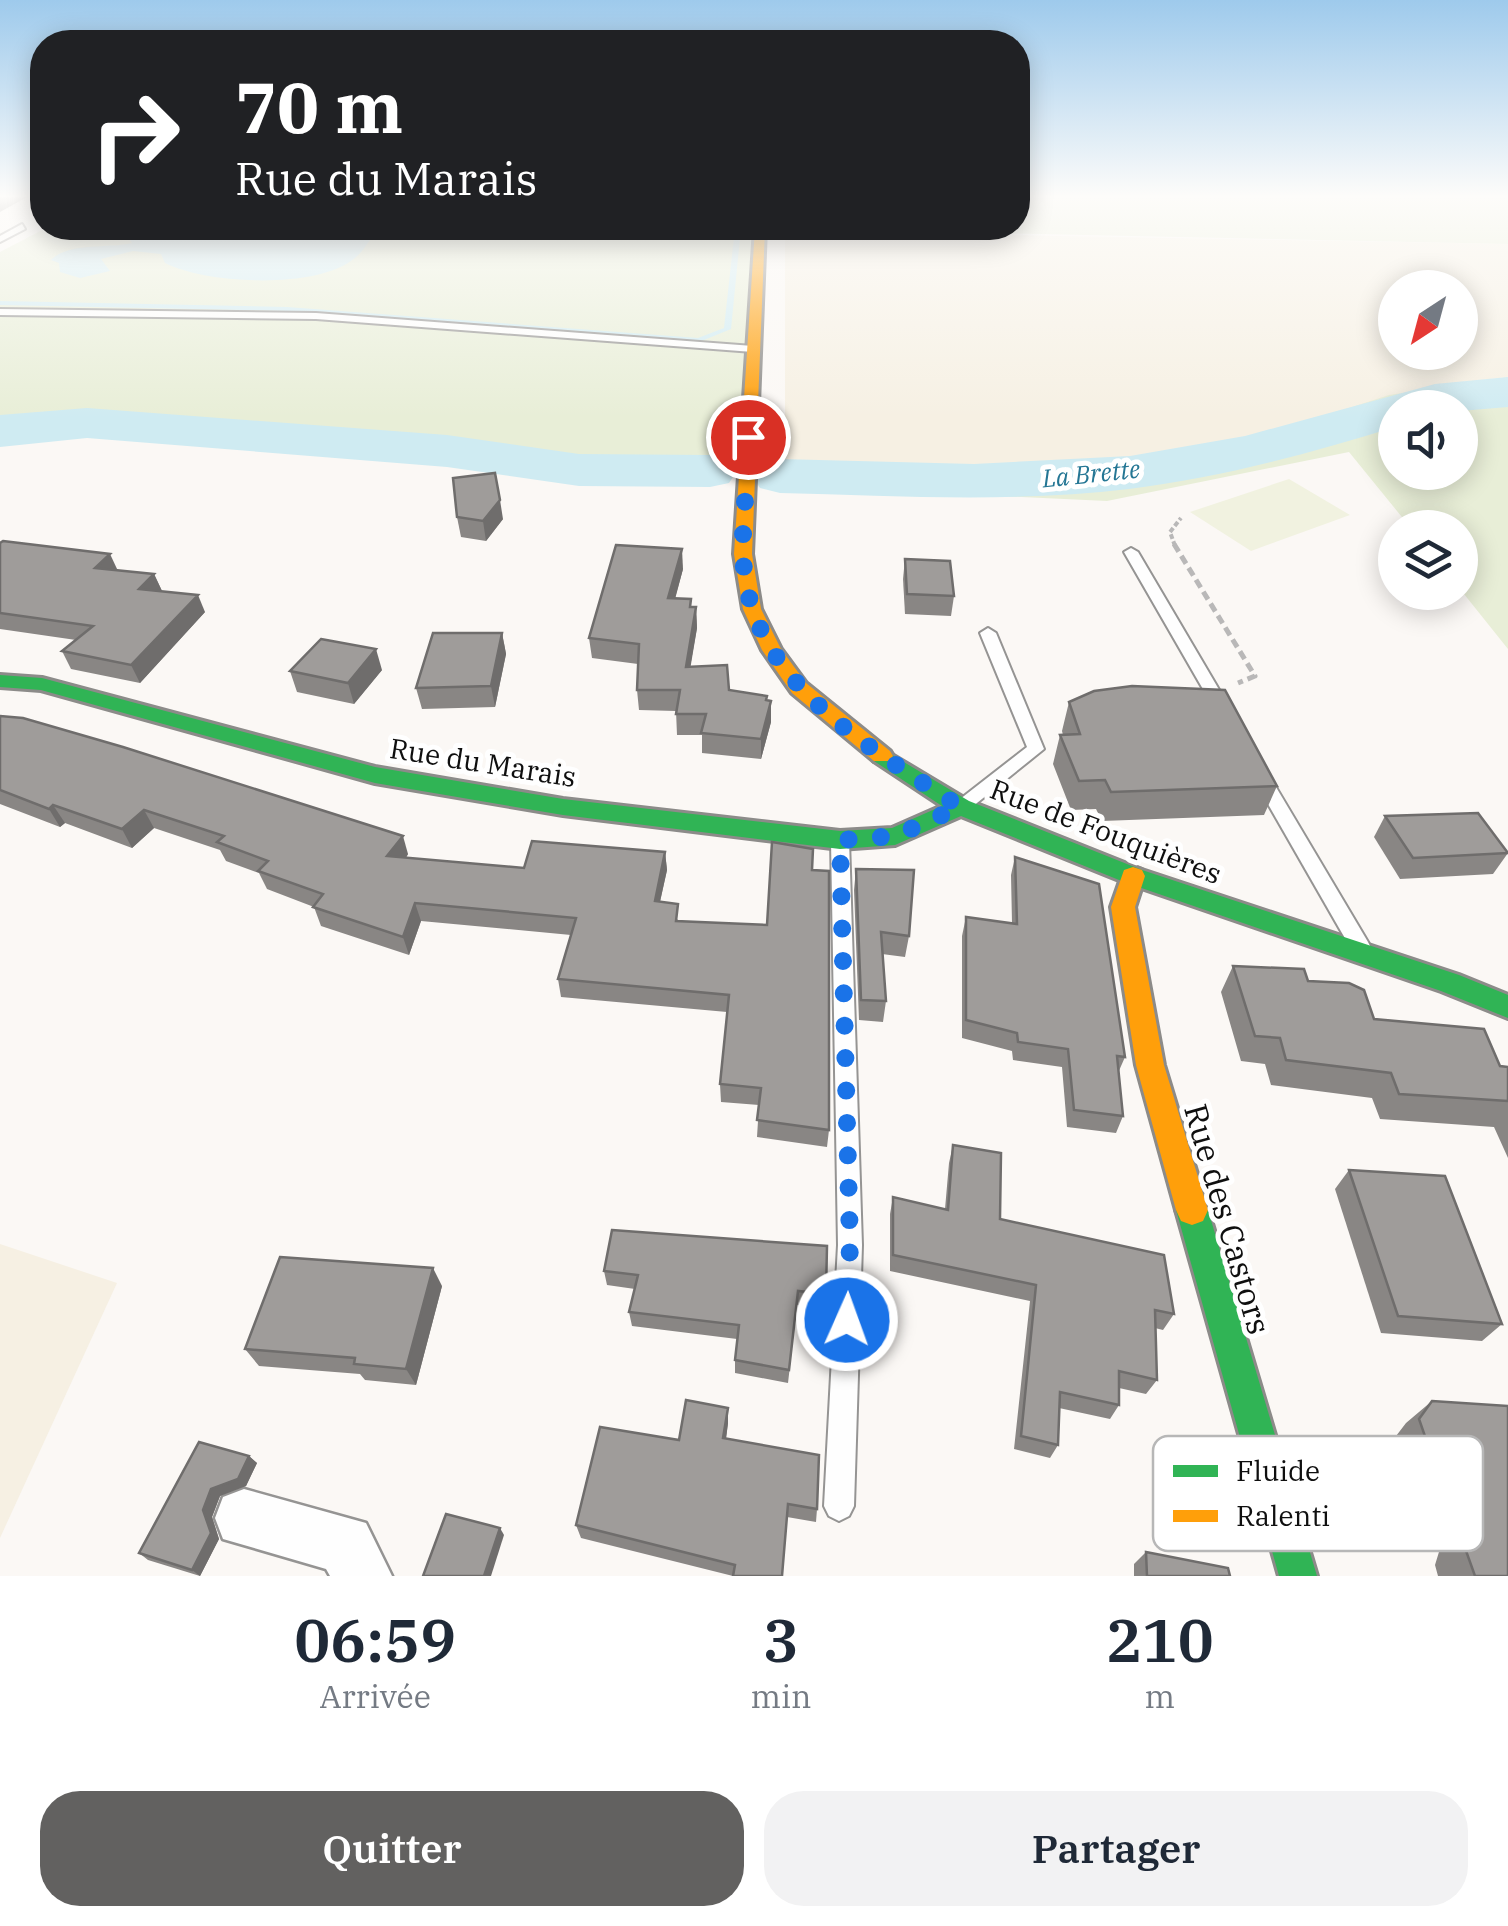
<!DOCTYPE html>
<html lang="fr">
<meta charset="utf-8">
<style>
body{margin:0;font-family:"IBM Plex Serif",serif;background:#f2f2f3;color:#1f2937;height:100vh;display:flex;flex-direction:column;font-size:38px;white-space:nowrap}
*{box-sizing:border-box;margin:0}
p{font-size:32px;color:#747a83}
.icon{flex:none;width:55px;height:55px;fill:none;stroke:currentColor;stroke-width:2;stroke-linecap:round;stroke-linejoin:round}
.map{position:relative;height:1576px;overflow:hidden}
.side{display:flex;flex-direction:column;background:#fff;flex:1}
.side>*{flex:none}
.banner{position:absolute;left:30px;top:30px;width:1000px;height:210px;border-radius:40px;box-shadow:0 5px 25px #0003;background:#202124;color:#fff;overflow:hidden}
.needle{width:65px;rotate:216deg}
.controls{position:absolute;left:1378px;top:270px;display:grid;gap:20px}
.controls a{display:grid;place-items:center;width:100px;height:100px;border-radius:50%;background:#fff;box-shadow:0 5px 25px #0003;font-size:50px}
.pin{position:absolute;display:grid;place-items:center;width:85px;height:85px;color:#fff;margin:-42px;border:5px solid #fff;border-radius:50%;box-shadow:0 2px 10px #0007}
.me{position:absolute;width:110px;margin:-55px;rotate:2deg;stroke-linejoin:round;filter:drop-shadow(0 0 8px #0008)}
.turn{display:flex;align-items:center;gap:35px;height:210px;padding:0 40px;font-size:45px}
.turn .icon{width:130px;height:130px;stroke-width:2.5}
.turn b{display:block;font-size:70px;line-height:85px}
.eta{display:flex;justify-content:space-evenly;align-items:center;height:170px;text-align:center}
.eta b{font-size:60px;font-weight:600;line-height:70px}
.cta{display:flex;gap:20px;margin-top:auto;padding:20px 40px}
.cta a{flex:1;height:115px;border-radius:40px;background:#626160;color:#fff;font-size:40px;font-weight:600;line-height:115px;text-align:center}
.cta a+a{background:#f2f2f3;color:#1f2937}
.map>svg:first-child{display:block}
</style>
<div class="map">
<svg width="1508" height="1576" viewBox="0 0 1508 1576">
<rect width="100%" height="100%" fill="#fbf8f5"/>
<g fill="#f6f0e3" fill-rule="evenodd">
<path d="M 785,231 L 1508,244 L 1508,377 L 1454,383 L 1257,438 L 1078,469 L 785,464 ZM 1395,288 L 1460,288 L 1460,352 L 1395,352 Z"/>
<polygon points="0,1244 117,1283 0,1538"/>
</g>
<g fill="#e8eed7" fill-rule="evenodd">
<polygon points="1018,197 1508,197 1508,244 761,228 748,459 560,457 306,425 85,415 0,417 0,252 46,228 1018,228"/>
<path d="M 1508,377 L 1508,649 L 1460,589 L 1460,528 L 1410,527 L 1349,452 L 1107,501 L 782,486 L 785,464 L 1078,469 L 1257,438 L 1389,395 ZM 1395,408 L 1460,408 L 1460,472 L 1395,472 Z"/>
</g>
<polygon fill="#f1f2e0" points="1289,479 1350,515 1251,551 1190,512"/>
<path fill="#cfebf2" d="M 122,228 L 379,228 C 371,237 364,251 355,258 C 317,290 206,284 165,263 L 161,254 L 133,251 L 101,259 L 110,271 L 80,278 L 60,272 L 59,263 L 51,260 C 69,242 107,249 132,243 Z"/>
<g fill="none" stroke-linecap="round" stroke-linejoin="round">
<polygon fill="#cfebf2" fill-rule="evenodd" points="735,228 741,228 731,329 699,342 287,311 0,305 0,301 287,307 698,338 724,328"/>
<g fill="#cfebf2" fill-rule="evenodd">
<path d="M 1508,377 L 1508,407 L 1460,411 L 1460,408 L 1395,408 L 1395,427 C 1308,454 1219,478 1129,489 C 1013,503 896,496 780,493 L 760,488 L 752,476 L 760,464 L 780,459 L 974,464 L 1130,456 L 1245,436 L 1435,384 Z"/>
<polygon points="87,408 447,435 579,454 710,455 729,459 737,471 729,483 710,487 579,486 447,467 87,438 0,447 0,415"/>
</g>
<defs>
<g id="lane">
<polygon points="22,224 25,229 0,242 0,236"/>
<polygon points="0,309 316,313 753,346 758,349 753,352 316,319 0,315"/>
<polygon points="1131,548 1138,552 1231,710 1229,714 1217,714 1215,710 1124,552"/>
<polygon points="988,628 996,633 1044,749 967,811 961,813 952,807 955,803 1027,747 980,633"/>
<polygon points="1261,770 1267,772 1368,942 1371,948 1368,954 1361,956 1354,954 1252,776"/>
<polygon points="840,833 846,835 849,840 862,1245 854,1506 849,1516 839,1521 829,1516 824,1506 838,1245 831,840 834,835"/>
</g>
<polygon id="street" points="244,1489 366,1523 392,1576 330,1576 326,1569 223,1539 215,1518 223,1497"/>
<g id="fast">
<polygon points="0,675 42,678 375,767 563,799 840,831 892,828 942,806 874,761 871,756 874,751 882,749 969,801 1142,870 1459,975 1508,995 1508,1018 1441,991 1124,882 961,816 895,845 840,849 563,815 375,783 41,690 0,687"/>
<polygon points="1192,1195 1203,1199 1208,1210 1317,1576 1279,1576 1176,1210 1181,1199"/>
</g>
<g id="slow">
<polygon points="755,228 765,228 752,554 761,609 781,649 806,683 890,751 893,756 890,761 874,761 792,693 762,650 743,609 734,554"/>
<polygon points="1133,867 1142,870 1145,876 1135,907 1164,1065 1208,1210 1203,1221 1192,1225 1181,1221 1176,1210 1136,1065 1111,907 1124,870"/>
</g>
</defs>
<use href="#lane" stroke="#959493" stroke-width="4"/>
<use href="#street" stroke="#959493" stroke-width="5"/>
<use href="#fast" stroke="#8c8b89" stroke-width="6"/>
<use href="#slow" stroke="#8c8b89" stroke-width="6"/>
<polyline stroke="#b9b8b8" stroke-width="4" stroke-dasharray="5 2.5" stroke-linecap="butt" points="1175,546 1170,532 1181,518"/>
<polyline stroke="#b9b8b8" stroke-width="5" stroke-dasharray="9 5" stroke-linecap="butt" points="1174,544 1255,676 1238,683"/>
<use href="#lane" fill="#fefefe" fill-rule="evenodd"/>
<use href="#street" fill="#fefefe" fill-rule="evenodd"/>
<use href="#fast" fill="#30b455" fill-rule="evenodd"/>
<use href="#slow" fill="#ff9f0a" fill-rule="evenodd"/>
</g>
<g fill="#898684">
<polygon points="457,517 503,519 486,541 461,537"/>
<polygon points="0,543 118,570 154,574 162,591 205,612 140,683 71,669 62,651 76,640 0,629"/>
<polygon points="905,559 954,596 951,616 905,614 903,579"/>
<polygon points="683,569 675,598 692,607 696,607 697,628 690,667 729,690 767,700 771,722 761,759 702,753 702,735 677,735 676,711 639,710 637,690 638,664 592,658 589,638"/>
<polygon points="502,633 506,654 495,707 422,709 416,688"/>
<polygon points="382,670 354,704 297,692 290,671"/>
<polygon points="1069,702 1277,786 1264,815 1102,821 1096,809 1071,810 1053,764 1060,735 1063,735 1062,731"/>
<polygon points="0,716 408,854 406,858 524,868 665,852 667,870 660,902 679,921 767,925 812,870 829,1130 827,1147 757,1137 759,1105 721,1102 720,1084 727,1012 561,997 558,979 571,935 421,921 409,955 321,926 314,907 267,889 259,873 226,861 220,850 154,828 132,848 65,823 60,827 0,804"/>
<polygon points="1385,816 1508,853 1493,874 1400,879 1374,837"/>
<polygon points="1015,857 1125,1057 1118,1073 1123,1116 1116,1133 1067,1127 1062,1067 1013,1060 1012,1051 962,1038 962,936 966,917 1012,923 1011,875"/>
<polygon points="856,869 909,936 905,957 882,954 886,1001 883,1022 859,1020 854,890"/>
<polygon points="1233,966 1308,981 1374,1019 1500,1066 1508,1067 1508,1158 1494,1127 1380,1119 1372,1098 1271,1085 1265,1064 1241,1061 1221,992"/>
<polygon points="953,1145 1000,1219 1174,1314 1163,1330 1155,1328 1157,1380 1146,1394 1119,1388 1119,1405 1110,1419 1059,1408 1058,1445 1050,1458 1014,1449 1030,1301 890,1271 890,1214 893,1197 945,1209 949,1163"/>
<polygon points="1349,1170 1502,1324 1482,1341 1381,1333 1335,1189"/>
<polygon points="604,1271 826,1294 825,1308 797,1305 788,1383 735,1373 735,1360 737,1339 632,1326 629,1312 635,1289 607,1285"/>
<polygon points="442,1286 416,1385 365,1380 360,1374 259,1366 245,1349"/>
<polygon points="1432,1401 1508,1576 1438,1576 1435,1565 1442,1542 1431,1507 1410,1490 1393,1440 1406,1423"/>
<polygon points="728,1408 728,1423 726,1439 817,1509 816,1522 787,1517 733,1576 581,1538 576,1525 679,1440"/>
<polygon points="249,1456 257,1463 246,1486 220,1496 212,1517 219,1539 200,1576 148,1560 139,1553"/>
<polygon points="1146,1552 1230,1576 1134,1576 1134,1564"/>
</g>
<g fill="#6f6d6c">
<polygon points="0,197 27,197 0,212"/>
<polygon points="500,500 503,519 486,541 483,521"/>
<polygon points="682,549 683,569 670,618 668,598"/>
<polygon points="110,554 118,571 95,568"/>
<polygon points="154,574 162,591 139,589"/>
<polygon points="198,595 205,612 140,683 131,665"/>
<polygon points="696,607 697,628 687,688 686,667"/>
<polygon points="502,633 506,654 495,707 491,686"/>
<polygon points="376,649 382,670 354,704 348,683"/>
<polygon points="767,696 767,717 771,701 771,722 761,759 761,739"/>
<polygon points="53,805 65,823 60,827 49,809"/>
<polygon points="144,810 154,828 132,848 122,829"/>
<polygon points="403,836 408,854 394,875 387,856"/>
<polygon points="665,852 667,870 656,919 655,901"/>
<polygon points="415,903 421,921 409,955 403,937"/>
<polygon points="433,1268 442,1286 416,1385 406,1369"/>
<polygon points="728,1408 728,1423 724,1453 723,1438"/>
<polygon points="249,1456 257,1463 246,1486 220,1496 212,1517 219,1539 200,1576 192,1570 203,1510 211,1489"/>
<polygon points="500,1528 504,1535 491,1576 484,1576"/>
</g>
<g fill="#9f9c9a" stroke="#6f6d6c" stroke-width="2.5">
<polygon points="495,473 500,500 483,521 457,517 453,478"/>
<polygon points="3,541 110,554 95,568 154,574 139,589 198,595 131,665 62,651 93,626 0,613 0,543"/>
<polygon points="616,545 682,549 668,598 691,599 690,607 696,607 686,667 727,665 729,690 767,696 766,700 771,701 761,739 701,733 706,714 676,714 680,690 637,690 639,644 589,638"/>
<polygon points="905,559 950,561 954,596 907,594"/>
<polygon points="433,633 502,633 491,686 416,688"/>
<polygon points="321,639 376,649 348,683 290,671"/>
<polygon points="1132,686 1225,690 1277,786 1111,792 1105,780 1079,781 1060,735 1080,734 1069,702 1094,691"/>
<polygon points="0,716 23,718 123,747 403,836 387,856 524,868 532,841 665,852 655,901 678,904 676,921 767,925 772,842 813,849 812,870 829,871 829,1130 757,1120 761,1088 720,1084 729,995 558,979 576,918 415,903 403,937 313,907 323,894 258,871 268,861 217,842 224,836 144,810 122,829 53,805 49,809 0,790"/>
<polygon points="1478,813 1508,853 1413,858 1385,816"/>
<polygon points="1015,857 1099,884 1125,1057 1117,1056 1123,1116 1074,1110 1068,1049 1018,1042 1017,1033 966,1020 966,917 1017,924"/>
<polygon points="856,869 914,870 909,936 881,932 886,1001 861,1000"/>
<polygon points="1233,966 1304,969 1308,981 1349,983 1364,990 1374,1019 1484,1029 1500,1066 1508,1067 1508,1101 1399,1094 1391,1073 1286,1060 1280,1038 1255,1036"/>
<polygon points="953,1145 1001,1153 1000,1219 1164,1255 1174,1314 1155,1310 1157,1380 1119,1371 1119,1405 1060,1392 1058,1445 1021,1436 1036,1285 893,1255 893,1197 948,1210"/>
<polygon points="1349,1170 1445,1176 1502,1324 1398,1316"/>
<polygon points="612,1230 827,1246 826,1294 798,1291 789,1370 735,1360 739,1325 629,1312 638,1275 604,1271"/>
<polygon points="280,1257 433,1268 406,1369 354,1364 355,1358 245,1349"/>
<polygon points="686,1400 728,1408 723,1438 819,1455 817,1509 788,1504 782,1576 733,1576 735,1565 576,1525 600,1427 679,1440"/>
<polygon points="1432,1401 1508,1406 1508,1576 1475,1576 1465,1548 1472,1524 1460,1488 1437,1471 1419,1419"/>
<polygon points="199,1442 249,1456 238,1479 211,1489 203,1510 211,1533 192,1570 139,1553"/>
<polygon points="446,1514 500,1528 484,1576 423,1576"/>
<polygon points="1146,1552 1228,1568 1230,1576 1147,1576"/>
</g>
<linearGradient id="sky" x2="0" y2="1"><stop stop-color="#9ecaec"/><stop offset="0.47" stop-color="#fdfcfa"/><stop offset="1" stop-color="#fdfcfa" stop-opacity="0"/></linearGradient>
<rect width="1508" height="418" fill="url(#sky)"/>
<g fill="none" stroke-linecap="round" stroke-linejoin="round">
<path stroke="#1a73e8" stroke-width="18" stroke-dasharray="0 32.4" d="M 748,437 C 749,475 742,514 743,552 C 745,680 867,745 960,807 L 895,836 L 840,840 L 850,1245 L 847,1320"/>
</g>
<g text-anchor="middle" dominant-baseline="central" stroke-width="10" stroke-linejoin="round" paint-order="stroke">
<g font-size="25" font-style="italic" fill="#247694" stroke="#fff">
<text transform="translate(1091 473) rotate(-6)">La Brette</text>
</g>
<g font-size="28" fill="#0f0f0f" stroke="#fff">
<text transform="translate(483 762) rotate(9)">Rue du Marais</text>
<text transform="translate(1106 831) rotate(21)">Rue de Fouquières</text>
</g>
<g font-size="32" fill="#0f0f0f" stroke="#fff">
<text transform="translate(1228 1219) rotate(74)">Rue des Castors</text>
</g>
</g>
<rect x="1153" y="1436" width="330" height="115" rx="15" fill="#fff" stroke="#b7b7b7" stroke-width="2.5"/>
<rect x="1173" y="1465" width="45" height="12" fill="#30b455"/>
<rect x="1173" y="1510" width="45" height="12" fill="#ff9f0a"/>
<g font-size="28" fill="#0f0f0f">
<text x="1236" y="1481">Fluide</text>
<text x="1236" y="1526">Ralenti</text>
</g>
</svg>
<div class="controls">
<a><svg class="needle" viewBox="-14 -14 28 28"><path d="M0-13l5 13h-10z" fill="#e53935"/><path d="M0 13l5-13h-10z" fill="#747a83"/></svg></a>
<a><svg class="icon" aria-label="sound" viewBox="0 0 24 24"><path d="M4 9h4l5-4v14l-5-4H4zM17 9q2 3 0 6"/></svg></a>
<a><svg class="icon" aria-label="layers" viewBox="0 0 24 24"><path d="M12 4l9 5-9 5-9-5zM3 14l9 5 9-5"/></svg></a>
</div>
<div class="pin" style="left:748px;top:437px;background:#d93025"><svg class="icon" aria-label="arrive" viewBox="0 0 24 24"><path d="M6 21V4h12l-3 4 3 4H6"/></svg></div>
<svg class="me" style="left:847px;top:1320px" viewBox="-20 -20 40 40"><circle r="17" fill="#1a73e8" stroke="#fff" stroke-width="3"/><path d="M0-11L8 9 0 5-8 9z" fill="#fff"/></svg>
<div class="banner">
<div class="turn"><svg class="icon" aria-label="right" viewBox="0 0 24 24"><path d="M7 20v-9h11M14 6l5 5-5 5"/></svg><div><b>70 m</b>Rue du Marais</div></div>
</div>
</div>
<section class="side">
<div class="eta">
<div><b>06:59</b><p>Arrivée</p></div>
<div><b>3</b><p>min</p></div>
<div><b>210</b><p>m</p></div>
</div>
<div class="cta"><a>Quitter</a><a>Partager</a></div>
</section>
